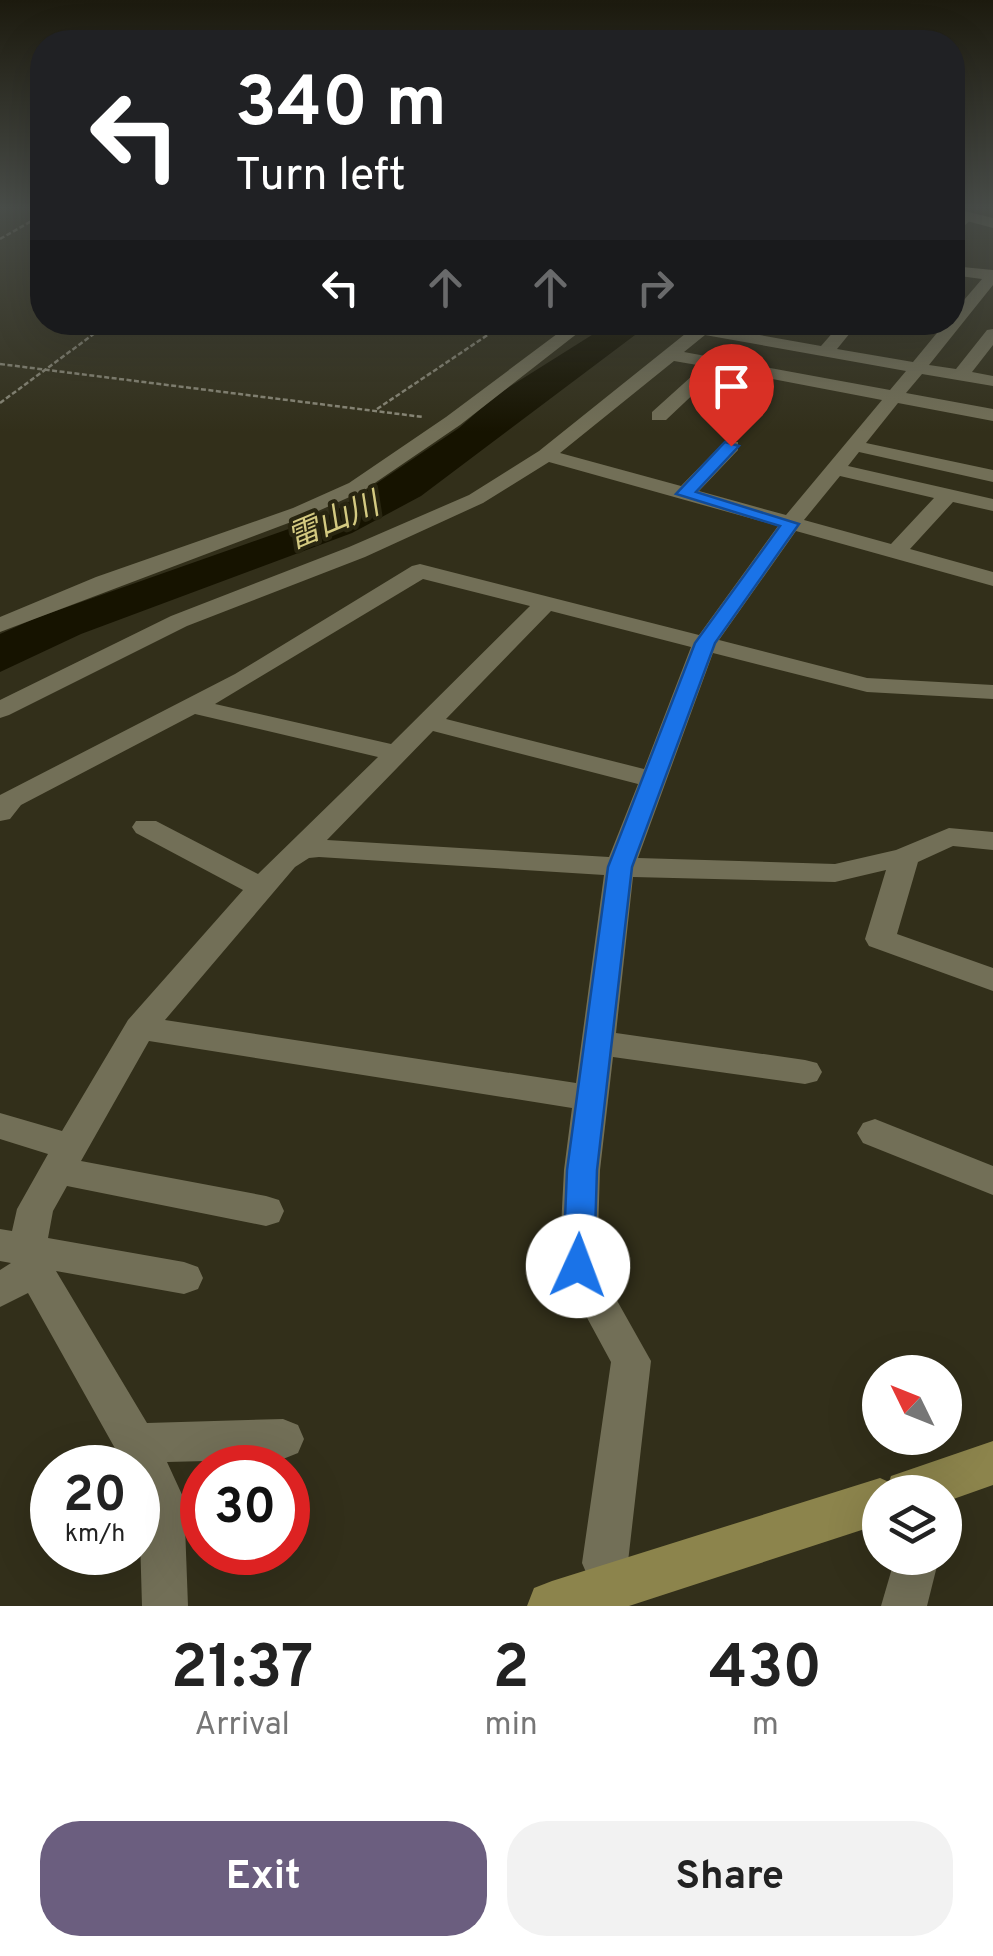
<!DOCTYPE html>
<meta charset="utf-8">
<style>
body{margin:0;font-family:Overpass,"Noto Sans JP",sans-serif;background:#f2f2f2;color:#222;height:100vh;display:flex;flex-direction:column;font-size:38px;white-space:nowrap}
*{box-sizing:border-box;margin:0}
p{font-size:32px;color:#767676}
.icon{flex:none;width:55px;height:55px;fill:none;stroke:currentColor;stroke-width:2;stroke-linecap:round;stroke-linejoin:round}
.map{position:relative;height:1606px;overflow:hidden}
.sheet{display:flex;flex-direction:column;background:#fff;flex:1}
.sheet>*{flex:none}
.hud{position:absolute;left:30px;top:30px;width:935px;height:305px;border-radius:40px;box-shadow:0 10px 40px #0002;background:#202124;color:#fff;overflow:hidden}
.needle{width:65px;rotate:313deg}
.controls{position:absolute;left:862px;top:1355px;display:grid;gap:20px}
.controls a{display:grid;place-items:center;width:100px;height:100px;border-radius:50%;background:#fff;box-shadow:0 10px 40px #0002;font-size:50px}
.speed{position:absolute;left:30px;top:1445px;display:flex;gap:20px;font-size:50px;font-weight:700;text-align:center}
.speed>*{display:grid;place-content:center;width:130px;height:130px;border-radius:50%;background:#fff;box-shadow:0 10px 40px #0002;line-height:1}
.speed small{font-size:25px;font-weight:400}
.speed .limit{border:15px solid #d22;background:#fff;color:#111}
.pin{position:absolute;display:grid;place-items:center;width:85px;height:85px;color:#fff;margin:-102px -42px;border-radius:50% 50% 50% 0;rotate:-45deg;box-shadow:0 0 10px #0007}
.pin .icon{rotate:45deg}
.me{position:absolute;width:110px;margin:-55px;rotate:2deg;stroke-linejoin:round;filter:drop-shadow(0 0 8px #0008)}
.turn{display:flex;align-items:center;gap:35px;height:210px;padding:0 40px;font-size:45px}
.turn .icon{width:130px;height:130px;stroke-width:2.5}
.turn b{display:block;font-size:70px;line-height:85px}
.lanes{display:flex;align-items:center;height:95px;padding:0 40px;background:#0003;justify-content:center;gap:50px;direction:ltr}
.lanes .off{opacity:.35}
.eta{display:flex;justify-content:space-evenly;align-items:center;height:170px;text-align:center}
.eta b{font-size:60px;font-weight:700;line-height:70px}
.button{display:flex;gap:20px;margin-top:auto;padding:20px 40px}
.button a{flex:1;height:115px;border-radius:40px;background:#6b5e7f;color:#fff;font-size:40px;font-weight:700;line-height:115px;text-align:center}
.button a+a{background:#f2f2f2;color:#222}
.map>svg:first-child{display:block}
</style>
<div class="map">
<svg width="993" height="1606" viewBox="0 0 993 1606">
<rect width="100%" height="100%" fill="#322f1a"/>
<polygon fill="#161300" points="611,323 651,323 421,496 352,533 81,634 0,672 0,634 36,618 331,514 459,428 495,396"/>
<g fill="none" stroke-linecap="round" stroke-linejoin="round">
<g stroke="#8a8877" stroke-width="2.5" stroke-dasharray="5 2.5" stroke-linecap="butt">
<polyline points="0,239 42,215"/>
<polyline points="0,364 423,417"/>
<polyline points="0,403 110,322"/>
<polyline points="377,409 507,322"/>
</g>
<g fill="#726f57" fill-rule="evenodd">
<polygon points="963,213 975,216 952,237 952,224"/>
<path d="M 952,266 L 993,270 L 993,285 L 929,365 L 956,369 L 987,330 L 993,329 L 993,345 L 972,372 L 993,376 L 993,386 L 922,374 L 906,393 L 993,409 L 993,421 L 898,403 L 866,443 L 993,470 L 993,482 L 859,452 L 848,466 L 993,499 L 993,511 L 953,502 L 910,549 L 993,572 L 993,586 L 796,531 L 719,640 L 867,678 L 993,685 L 993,699 L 867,692 L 713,653 L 638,858 L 835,864 L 896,850 L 949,828 L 993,832 L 993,850 L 953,846 L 918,862 L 897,934 L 993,968 L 993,991 L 869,946 L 865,939 L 886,870 L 835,882 L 633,877 L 616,1033 L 805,1060 L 817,1063 L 822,1072 L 817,1081 L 805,1084 L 613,1057 L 600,1170 L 597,1265 L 651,1361 L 628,1562 L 637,1584 L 630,1600 L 616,1606 L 598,1600 L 582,1563 L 611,1362 L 559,1266 L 564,1170 L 572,1108 L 149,1041 L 81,1161 L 266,1196 L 279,1200 L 284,1211 L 279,1222 L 266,1226 L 67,1186 L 53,1211 L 48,1238 L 184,1262 L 198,1267 L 203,1278 L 198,1289 L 184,1294 L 56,1271 L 147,1423 L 283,1419 L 298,1425 L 304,1439 L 298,1453 L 283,1459 L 167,1462 L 184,1499 L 188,1606 L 142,1606 L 138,1468 L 126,1468 L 28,1293 L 0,1307 L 0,1270 L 11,1263 L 0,1261 L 0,1229 L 12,1231 L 17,1209 L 48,1154 L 0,1139 L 0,1113 L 62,1131 L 128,1020 L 243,890 L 136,833 L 132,827 L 136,821 L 156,821 L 258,874 L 378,757 L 195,714 L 21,805 L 10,819 L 0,821 L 0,795 L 235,674 L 412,566 L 420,564 L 699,635 L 778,526 L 549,462 L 483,503 L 365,557 L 187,626 L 9,715 L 0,718 L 0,700 L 171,616 L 349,547 L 469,495 L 539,451 L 700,322 L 719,322 L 715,327 L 821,346 L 842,322 L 859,322 L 837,349 L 913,362 L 946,322 L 952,322 L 952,314 L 982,279 L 952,275 ZM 705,335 L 906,371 L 890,390 L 684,352 ZM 674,361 L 703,366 L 652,412 L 652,420 L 666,420 L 720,369 L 882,400 L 786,515 L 699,491 L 738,450 L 738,442 L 724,442 L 681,486 L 560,453 ZM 840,476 L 934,498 L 891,544 L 804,520 ZM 423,579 L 530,606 L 391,744 L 215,704 ZM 551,611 L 691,647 L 644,769 L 446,719 ZM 433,731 L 638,784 L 609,857 L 327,840 ZM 319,857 L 604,875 L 576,1083 L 165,1020 L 295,867 L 309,858 Z"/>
<polygon points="573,322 592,322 460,425 363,491 307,516 0,632 0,617 96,577 293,508 349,483 446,417"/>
<polygon points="875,1119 993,1166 993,1195 863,1143 857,1133 863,1123"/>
<polygon points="895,1558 939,1558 927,1606 881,1606"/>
</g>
<polygon fill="#726f57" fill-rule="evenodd" points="952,208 993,218 993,228 952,217"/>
<polygon fill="#8c844c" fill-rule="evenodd" points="993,1441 993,1485 945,1502 945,1492 880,1492 880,1524 629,1606 527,1606 534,1588 552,1581 880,1478 889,1482 891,1476"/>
</g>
<linearGradient id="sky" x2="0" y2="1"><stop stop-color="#1c1a0e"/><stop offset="0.48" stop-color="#494d49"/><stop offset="1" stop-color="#494d49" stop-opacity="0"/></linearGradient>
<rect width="993" height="432" fill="url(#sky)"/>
<polygon fill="#1a73e8" stroke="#114b97" stroke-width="2.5" points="725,442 739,446 696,492 799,524 715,643 632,867 597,1170 594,1266 590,1275 578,1279 567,1275 563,1266 567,1170 608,867 695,643 780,526 676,494"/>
<g text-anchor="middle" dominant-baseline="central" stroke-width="8" stroke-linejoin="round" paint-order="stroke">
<g font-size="32" font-style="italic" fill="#d4ca81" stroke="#282510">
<text transform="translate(334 523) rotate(-23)">雷山川</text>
</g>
</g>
</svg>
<div class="controls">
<a><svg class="needle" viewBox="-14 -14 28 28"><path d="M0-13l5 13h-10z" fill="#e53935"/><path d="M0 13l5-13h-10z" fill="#767676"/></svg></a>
<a><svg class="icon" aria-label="layers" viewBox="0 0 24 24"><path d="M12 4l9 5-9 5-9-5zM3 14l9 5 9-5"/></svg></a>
</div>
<div class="speed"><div>20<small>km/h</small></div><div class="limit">30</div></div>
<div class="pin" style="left:731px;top:446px;background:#d93025"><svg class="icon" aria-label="arrive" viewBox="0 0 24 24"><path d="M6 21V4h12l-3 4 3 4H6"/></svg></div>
<svg class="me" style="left:578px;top:1266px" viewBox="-20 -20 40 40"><circle r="19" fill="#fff"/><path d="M0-13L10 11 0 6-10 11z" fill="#1a73e8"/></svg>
<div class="hud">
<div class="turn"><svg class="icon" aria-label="left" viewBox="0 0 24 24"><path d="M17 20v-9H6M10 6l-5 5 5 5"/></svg><div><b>340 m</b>Turn left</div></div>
<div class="lanes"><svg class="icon" aria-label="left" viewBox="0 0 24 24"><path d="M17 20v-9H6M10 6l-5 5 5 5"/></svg><svg class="icon off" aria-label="ahead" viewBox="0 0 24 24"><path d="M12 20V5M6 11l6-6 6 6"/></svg><svg class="icon off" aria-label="ahead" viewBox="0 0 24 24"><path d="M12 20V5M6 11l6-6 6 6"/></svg><svg class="icon off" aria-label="right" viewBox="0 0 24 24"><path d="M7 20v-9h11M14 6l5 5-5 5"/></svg></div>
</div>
</div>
<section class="sheet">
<div class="eta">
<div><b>21:37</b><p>Arrival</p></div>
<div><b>2</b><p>min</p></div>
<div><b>430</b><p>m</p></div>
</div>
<div class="button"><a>Exit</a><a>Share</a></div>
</section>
